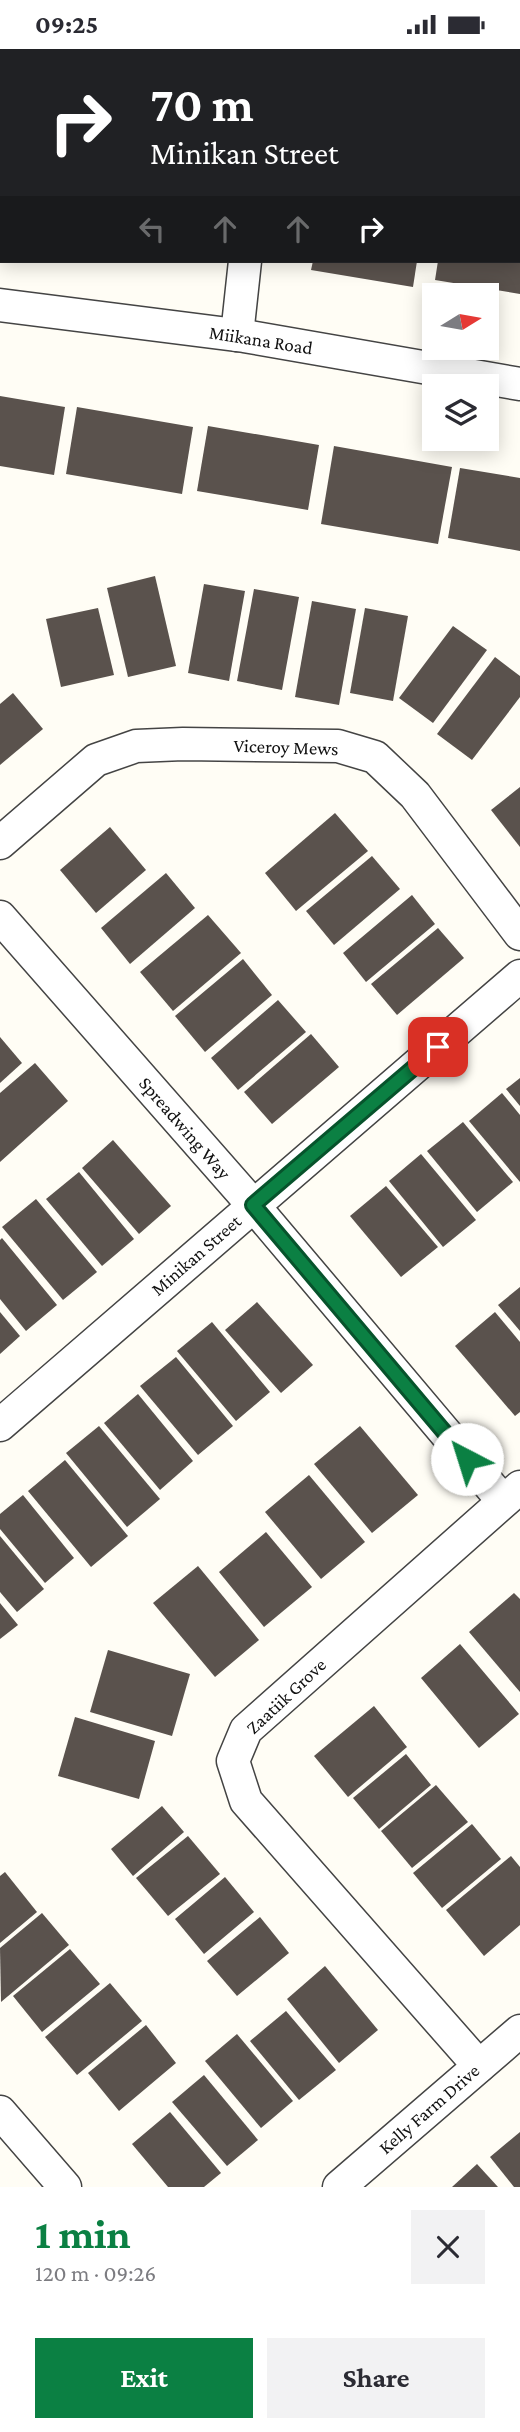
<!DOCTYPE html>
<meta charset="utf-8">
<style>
body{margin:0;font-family:"Crimson Pro",serif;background:#f2f2f3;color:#2b2b33;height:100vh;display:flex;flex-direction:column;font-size:26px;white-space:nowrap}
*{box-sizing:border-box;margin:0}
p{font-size:23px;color:#7c7c81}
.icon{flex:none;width:38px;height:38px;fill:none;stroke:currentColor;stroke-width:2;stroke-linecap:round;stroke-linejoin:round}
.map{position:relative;height:2138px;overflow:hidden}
.details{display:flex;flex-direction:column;background:#fff;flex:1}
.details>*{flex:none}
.hud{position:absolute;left:0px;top:0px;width:522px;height:214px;box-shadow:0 4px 18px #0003;background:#202124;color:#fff;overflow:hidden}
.needle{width:46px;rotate:79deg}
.tools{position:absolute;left:422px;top:234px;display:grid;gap:14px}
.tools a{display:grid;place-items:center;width:77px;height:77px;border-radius:0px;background:#fff;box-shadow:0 4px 18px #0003;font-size:35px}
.pin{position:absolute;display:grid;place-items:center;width:60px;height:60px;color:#fff;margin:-30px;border-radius:14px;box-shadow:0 4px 10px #0006}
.me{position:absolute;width:77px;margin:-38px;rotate:320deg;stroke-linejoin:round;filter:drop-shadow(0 0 5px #0008)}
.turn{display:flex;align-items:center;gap:24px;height:147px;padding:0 35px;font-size:32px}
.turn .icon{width:91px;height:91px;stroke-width:2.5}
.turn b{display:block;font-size:49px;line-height:60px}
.lanes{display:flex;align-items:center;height:66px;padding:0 35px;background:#0003;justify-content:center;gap:35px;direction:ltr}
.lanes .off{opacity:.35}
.round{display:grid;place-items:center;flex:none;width:74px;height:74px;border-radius:0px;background:#f2f2f3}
.overview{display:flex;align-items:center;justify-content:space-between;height:119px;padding:0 35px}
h1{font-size:42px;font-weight:700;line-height:52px;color:#0b8043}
.cta{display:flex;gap:14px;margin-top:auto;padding:14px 35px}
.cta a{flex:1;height:80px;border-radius:0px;background:#0b8043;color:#fff;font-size:28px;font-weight:700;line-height:80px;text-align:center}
.cta a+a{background:#f2f2f3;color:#2b2b33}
.status{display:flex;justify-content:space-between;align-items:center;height:49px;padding:0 35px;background:#fff;direction:ltr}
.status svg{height:19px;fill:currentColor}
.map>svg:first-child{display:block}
</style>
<div class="status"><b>09:25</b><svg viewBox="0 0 49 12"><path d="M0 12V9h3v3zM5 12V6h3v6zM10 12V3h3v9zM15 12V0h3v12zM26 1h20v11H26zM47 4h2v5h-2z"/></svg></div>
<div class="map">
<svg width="520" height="2138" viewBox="0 0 520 2138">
<rect width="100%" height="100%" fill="#fffdf5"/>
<g fill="#5a524d">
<polygon points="313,212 417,212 413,238 311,221"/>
<polygon points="438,212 520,212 520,245 435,231"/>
<polygon points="0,347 65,358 54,426 0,417"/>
<polygon points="77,358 193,378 182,445 66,425"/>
<polygon points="208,377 319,396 308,461 197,442"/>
<polygon points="334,397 452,418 438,495 321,475"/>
<polygon points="460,419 520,429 520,502 448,489"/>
<polygon points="155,527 176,617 128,628 107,539"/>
<polygon points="204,535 245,542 229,632 188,624"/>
<polygon points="254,540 299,548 282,641 237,632"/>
<polygon points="312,552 356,560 339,656 295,648"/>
<polygon points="98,559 114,626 61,638 46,570"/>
<polygon points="365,559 408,567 393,652 350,644"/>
<polygon points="453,577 487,601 433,674 399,649"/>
<polygon points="495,608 520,627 520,648 472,711 437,685"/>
<polygon points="13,644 43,680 0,716 0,655"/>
<polygon points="520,738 520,798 491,761"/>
<polygon points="335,764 368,802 296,862 265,824"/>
<polygon points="110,778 146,821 96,864 60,821"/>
<polygon points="372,807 400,840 334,896 306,862"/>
<polygon points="166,824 195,859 130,915 101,879"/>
<polygon points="412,846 435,875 366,933 343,904"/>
<polygon points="208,866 241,904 173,962 140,923"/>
<polygon points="438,879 464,909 397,966 371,935"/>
<polygon points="243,910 272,946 205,1003 175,967"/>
<polygon points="278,951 306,983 238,1041 211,1009"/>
<polygon points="311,985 339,1018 272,1075 244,1043"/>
<polygon points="0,988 22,1014 0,1034"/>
<polygon points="35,1014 68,1052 0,1113 0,1044"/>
<polygon points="520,1029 520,1057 506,1040"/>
<polygon points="502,1044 520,1066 520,1133 469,1072"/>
<polygon points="463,1073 513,1133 477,1163 427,1102"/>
<polygon points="113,1091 171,1157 139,1185 82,1119"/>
<polygon points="421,1105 476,1171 443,1198 389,1132"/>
<polygon points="79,1123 134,1190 102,1217 46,1150"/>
<polygon points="386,1137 438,1198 401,1228 350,1167"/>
<polygon points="36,1150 97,1223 63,1251 2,1178"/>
<polygon points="2,1189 57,1256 26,1282 0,1250 0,1191"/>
<polygon points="520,1238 520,1282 498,1256"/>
<polygon points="257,1253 313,1316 281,1344 225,1281"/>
<polygon points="0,1263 20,1287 0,1305"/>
<polygon points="495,1263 520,1293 520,1363 515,1367 455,1297"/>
<polygon points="212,1273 270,1343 236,1372 177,1302"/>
<polygon points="176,1308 233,1377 198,1406 140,1337"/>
<polygon points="138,1345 193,1412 160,1441 104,1374"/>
<polygon points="99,1377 160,1450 127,1478 66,1404"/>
<polygon points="360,1377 418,1446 372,1484 314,1415"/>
<polygon points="65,1411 128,1487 91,1518 28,1442"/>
<polygon points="309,1426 365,1493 321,1530 265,1463"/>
<polygon points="23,1446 74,1509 45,1534 0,1480 0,1465"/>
<polygon points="266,1483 312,1538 264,1578 219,1523"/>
<polygon points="0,1487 44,1540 17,1563 0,1543"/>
<polygon points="198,1517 259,1591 215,1628 153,1554"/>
<polygon points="514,1544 520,1550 520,1643 469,1583"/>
<polygon points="0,1554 18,1576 0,1590"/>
<polygon points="460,1595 519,1665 479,1699 421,1629"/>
<polygon points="108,1601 190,1625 172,1687 90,1663"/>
<polygon points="374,1657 407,1698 348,1748 314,1707"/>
<polygon points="75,1668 155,1692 139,1750 58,1727"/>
<polygon points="406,1705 431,1736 379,1780 353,1749"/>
<polygon points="436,1736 468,1773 412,1819 381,1782"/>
<polygon points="162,1757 184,1783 133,1827 111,1800"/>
<polygon points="472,1775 501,1810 442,1859 413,1824"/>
<polygon points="188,1787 220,1825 168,1867 136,1829"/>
<polygon points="511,1807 520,1818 520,1876 484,1907 446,1861"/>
<polygon points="5,1823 37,1863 0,1894 0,1827"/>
<polygon points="225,1828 254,1863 204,1905 175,1870"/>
<polygon points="42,1864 69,1896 1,1953 0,1899"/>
<polygon points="260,1868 289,1904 237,1947 207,1912"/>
<polygon points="70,1900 100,1935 42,1983 13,1947"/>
<polygon points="325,1917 378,1981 339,2014 287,1950"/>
<polygon points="110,1934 142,1972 77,2026 45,1988"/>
<polygon points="286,1962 336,2021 299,2051 250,1992"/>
<polygon points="146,1976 176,2014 119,2062 88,2024"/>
<polygon points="237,1985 293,2052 261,2079 205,2012"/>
<polygon points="204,2026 258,2091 227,2117 172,2053"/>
<polygon points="170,2063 221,2124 204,2138 168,2138 132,2095"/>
<polygon points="520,2083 520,2138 514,2138 490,2108"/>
<polygon points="477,2115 498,2138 452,2138"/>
</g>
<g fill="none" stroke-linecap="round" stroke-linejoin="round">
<defs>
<g id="minor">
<polyline points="192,0 193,2"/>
<polyline points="0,256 244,287 520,335"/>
<polyline points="237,286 245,212"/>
<polyline points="0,794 96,711 136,697 183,695 338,697 375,708 415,746 520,885"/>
<polyline points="0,868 253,1156 503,1452"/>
<polyline points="0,1376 520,927"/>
<polyline points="479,2017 246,1752 233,1712 246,1681 520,1438"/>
<polyline points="0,2063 65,2138"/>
<polyline points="339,2138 520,1982"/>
</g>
</defs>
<use href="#minor" stroke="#444" stroke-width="35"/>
<use href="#minor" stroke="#fff" stroke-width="32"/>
</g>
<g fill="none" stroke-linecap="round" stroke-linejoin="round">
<defs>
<polyline id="route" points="438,998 253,1156 467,1410"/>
</defs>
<use href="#route" stroke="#07532c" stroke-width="18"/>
<use href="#route" stroke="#0b8043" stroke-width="12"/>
</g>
<g text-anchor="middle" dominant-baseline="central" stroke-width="7" stroke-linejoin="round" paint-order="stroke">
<g font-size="19" fill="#111" stroke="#fff">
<text transform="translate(261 291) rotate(9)">Miikana Road</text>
<text transform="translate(286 698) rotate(2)">Viceroy Mews</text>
<text transform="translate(185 1079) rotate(49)">Spreadwing Way</text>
<text transform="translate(196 1206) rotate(-41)">Minikan Street</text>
<text transform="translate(286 1647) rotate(-43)">Zaatiik Grove</text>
<text transform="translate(429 2060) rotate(-41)">Kelly Farm Drive</text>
</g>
</g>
</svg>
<div class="tools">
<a><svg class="needle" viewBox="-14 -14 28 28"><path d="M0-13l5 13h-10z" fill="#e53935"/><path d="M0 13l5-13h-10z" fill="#7c7c81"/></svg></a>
<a><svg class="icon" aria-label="layers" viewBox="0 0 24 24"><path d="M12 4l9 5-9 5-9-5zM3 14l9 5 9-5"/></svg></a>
</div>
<div class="pin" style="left:438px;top:998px;background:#d93025"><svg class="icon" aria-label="arrive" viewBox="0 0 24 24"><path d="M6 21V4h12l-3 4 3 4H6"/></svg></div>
<svg class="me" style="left:467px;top:1410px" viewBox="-20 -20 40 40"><circle r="19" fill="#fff"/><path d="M0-13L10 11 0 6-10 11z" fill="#0b8043"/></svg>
<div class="hud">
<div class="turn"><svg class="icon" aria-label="right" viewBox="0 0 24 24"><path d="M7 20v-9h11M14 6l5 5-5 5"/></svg><div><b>70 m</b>Minikan Street</div></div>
<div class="lanes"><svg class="icon off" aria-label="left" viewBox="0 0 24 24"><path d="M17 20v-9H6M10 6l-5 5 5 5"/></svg><svg class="icon off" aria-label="ahead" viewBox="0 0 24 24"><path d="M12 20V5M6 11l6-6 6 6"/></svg><svg class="icon off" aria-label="ahead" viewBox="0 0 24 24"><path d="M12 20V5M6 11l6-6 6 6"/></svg><svg class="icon" aria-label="right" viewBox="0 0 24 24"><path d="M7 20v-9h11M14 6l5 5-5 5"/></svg></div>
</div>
</div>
<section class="details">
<div class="overview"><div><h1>1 min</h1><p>120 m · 09:26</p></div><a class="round"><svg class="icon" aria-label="close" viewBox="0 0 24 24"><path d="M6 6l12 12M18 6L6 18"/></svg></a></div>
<div class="cta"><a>Exit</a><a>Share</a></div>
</section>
